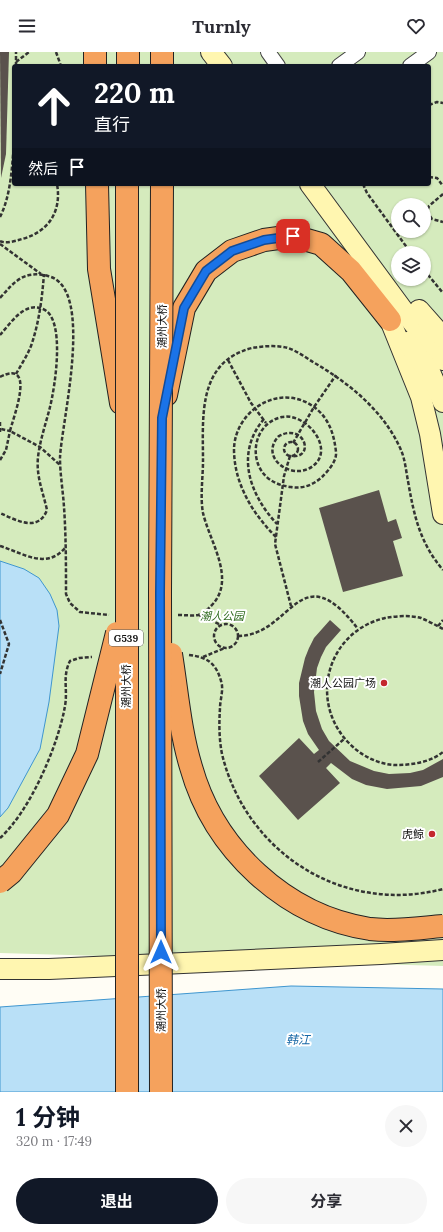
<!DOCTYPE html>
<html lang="zh">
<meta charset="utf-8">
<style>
body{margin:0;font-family:Lora,"Noto Sans SC",serif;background:#f7f7f7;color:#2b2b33;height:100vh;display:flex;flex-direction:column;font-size:15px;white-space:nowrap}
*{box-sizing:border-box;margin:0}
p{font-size:13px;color:#7c7c81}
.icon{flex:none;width:22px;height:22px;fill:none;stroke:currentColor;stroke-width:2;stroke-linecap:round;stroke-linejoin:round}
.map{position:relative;height:1040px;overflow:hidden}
.drawer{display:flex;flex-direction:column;background:#fff;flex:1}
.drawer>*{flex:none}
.guide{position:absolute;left:12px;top:12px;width:419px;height:122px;border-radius:4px;box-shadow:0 1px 3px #0004;background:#111827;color:#fff;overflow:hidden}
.tools{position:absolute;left:391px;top:146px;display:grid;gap:8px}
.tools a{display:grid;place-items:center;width:40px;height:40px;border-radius:50%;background:#fff;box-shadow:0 1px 3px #0004;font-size:20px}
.pin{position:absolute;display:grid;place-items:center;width:34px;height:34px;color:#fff;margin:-17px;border-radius:8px;box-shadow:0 2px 6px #0006}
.me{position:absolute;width:44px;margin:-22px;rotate:0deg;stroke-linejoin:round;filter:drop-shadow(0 0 3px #0008)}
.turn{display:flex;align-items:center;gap:14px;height:84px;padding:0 16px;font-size:18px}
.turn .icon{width:52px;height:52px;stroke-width:2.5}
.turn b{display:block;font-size:28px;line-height:34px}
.then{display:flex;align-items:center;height:38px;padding:0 16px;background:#0003;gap:8px;font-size:15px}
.round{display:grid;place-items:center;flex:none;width:42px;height:42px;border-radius:21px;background:#f7f7f7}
.overview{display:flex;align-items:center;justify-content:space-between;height:68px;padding:0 16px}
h1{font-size:24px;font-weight:700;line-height:30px;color:#111827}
.cta{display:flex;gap:8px;margin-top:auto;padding:8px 16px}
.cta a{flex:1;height:46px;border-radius:24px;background:#111827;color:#fff;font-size:16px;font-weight:700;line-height:46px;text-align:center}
.cta a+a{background:#f7f7f7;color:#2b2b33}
header{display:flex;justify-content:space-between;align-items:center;height:52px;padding:0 16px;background:#fff;font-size:18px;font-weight:700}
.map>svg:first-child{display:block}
</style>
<header><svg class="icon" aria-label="menu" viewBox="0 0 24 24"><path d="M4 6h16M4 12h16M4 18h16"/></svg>Turnly<svg class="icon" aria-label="heart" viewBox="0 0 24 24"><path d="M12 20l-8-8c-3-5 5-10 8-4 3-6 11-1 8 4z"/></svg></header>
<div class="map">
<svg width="443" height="1040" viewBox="0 0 443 1040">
<rect width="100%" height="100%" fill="#fffdf5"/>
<path fill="#d5ebbd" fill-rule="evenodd" d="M 0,0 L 443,0 L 443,914 L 0,901 ZM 14,14 L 429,14 L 429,132 L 14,132 ZM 398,153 L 424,153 L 424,179 L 398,179 ZM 398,201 L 424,201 L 424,227 L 398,227 Z"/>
<g fill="#b9e0f7" stroke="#3f96cf">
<polygon points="0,509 24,517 39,526 50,542 57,558 59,574 49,650 40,697 8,756 0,765"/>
<polygon points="291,934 443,937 443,1040 0,1040 0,955"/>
</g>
<g fill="#5a524d">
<polygon points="0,0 9,0 6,102 1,126"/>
<polygon points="379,438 388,470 396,467 402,486 393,489 403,524 343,540 319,456"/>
<polygon points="330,568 341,578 326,595 321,605 317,616 314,640 316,659 322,677 329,689 350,709 374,719 389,722 410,721 423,718 443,707 443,725 421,734 387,737 366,733 352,727 331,711 326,716 340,731 298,768 259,724 299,686 314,702 319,698 308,682 303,669 299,644 299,631 305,606 309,596 314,586"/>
</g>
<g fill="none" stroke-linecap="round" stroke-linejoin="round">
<defs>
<g id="street">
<polyline points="268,0 278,14"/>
<polyline points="339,14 358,0"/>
<polyline points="410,14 429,0"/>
</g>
<g id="secondary">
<polyline points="211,0 222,14"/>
<polyline points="310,132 405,261 443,308"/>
<polyline points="419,258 443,285"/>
<polyline points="390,268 421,345 430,382 443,462"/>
<polyline points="407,290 430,320 443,350"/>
<polyline points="0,917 49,917 381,902 443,898"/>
</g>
<g id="highway">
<polyline points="95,0 95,14"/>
<polyline points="128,14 128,0"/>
<polyline points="162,14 162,0"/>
<polyline points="97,132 99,217 121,351"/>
<polyline points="166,343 184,256 206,219 232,199 264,188 293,184 321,192 351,219 390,268"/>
</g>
</defs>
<use href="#street" stroke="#444" stroke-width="16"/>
<use href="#secondary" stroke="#333" stroke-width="22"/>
<use href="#highway" stroke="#222" stroke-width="24"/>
<g stroke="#333" stroke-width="2.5" stroke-dasharray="4 2" stroke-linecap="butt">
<polyline points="56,0 61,14"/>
<polyline points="16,10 29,0"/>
<polyline points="16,14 16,0"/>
<polyline points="429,53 437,50 443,51"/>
<polyline points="429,125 437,126 443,134"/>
<polyline points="363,132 367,141 411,201"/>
<polyline points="443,142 429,154 427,160 432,167 443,170"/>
<path d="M 0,165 C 11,143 12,115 14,91"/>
<path d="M 0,189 C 6,192 15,189 22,187 C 48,180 62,160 57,132"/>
<polyline points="0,192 41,222"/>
<polyline points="424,218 443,241"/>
<path d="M 0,246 C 15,229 24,218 48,224 C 96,235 61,372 60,406 C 60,422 63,439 64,455 C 66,484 66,513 66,542 L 70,551 L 80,560 L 109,563"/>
<path d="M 0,283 C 11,271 24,249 43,257 C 66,266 55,335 50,355 C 46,371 40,388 38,405 C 36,424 43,440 47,458 C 38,481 16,468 0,461"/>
<polyline points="228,308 251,351 266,371"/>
<path d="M 16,322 C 21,313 27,304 31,294 C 39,271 42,247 44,222"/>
<path d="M 0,325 C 37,306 13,366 10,379 L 40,395 L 60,413"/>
<path d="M 264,367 C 235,401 249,442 277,472"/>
<polyline points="0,370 0,380"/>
<circle cx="291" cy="397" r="7"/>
<polyline points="293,391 314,355 336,323"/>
<polyline points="290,404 284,424 275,492 291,554"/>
<polyline points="0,408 6,398 10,379 1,377"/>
<path d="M 276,485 C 253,462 234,432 234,397 C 235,358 280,330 314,355 C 329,366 334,382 336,400 C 337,409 328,419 322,425 C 313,433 303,437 291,435 C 283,434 276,432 269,427 C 247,410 253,371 282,365 C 305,360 336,396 313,414 C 292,430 258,405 279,384 C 305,370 316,408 290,404"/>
<path d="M 0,494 C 23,501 46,518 65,496"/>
<path d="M 178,563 C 185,563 192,564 198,563 C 203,562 207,558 211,554 C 237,528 210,491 203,461 C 200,445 203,425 203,409 C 203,365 197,310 252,296 C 263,294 278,293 288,296 C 297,299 305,305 313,310 C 349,331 384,359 401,398 C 405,407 406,419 408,429 C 414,464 420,491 443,518"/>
<polyline points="199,563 221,573"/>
<polyline points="0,568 9,592 0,622"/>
<circle cx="226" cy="584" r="12"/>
<polyline points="438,574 443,568"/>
<path d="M 443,577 C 436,573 428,569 421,566 C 410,563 396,564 385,566 C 325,580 307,654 353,695 C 364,705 379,712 394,713 C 411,713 429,711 443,700"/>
<path d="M 238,584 C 292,584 299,500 358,577"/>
<path d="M 189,603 C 207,605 216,611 221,629 C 224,637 220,648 220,656 C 219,671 219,687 222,702 C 246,801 343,863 443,837"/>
<polyline points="203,605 225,596"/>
<polyline points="318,710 344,687"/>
<path d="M 0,786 C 30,759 58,694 65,654 C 68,637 62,625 70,609 L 79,606 L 92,605"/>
</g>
<use href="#street" stroke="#fff" stroke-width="14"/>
<use href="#secondary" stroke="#fff6b0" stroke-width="20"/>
<use href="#highway" stroke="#f5a25d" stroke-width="22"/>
<defs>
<g id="highway-bridge">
<path d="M 171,602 C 177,639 180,679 191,715 C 214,797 285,864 370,877 C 394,880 419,876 443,874"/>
<polyline points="0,830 11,821 58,763 87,702 117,581"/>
<polyline points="127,1040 127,132"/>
<polyline points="161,1040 160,541 162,132"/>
</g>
</defs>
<use href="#highway-bridge" stroke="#222" stroke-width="24" stroke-linecap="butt"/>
<use href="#highway-bridge" stroke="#f5a25d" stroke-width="22"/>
</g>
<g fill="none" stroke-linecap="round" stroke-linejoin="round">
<defs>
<polyline id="route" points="161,900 160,541 162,366 184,256 206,219 232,199 264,188 293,184"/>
</defs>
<use href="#route" stroke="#114b97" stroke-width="10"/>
<use href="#route" stroke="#1a73e8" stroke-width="7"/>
</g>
<g fill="#c4262e" stroke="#fff" stroke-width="1.5">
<circle cx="384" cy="631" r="4"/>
<circle cx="432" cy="782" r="4"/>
</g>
<g text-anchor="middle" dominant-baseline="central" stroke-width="4" stroke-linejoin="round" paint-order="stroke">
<rect fill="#fff" stroke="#585858" stroke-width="1" x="109" y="578" width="34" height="16" rx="3"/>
<g font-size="10" font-weight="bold" fill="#111">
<text x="126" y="586">G539</text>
</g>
<g font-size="11" fill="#111" stroke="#fff">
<text transform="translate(162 274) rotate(-90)">潮州大桥</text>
<text transform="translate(126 634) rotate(-90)">潮州大桥</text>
<text transform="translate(161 958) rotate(-90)">潮州大桥</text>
</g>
<g font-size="11" font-style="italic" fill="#2f6b1f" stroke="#fff">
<text x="222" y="564">潮人公园</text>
</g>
<g font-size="11" fill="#111" stroke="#fff" text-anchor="end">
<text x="376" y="631">潮人公园广场</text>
<text x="424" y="782">虎鲸</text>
</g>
<g font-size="12" font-style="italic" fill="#1768a6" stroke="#fff">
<text x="298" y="987">韩江</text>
</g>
</g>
</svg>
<div class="tools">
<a><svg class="icon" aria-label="search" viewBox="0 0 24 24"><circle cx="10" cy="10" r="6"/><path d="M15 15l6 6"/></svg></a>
<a><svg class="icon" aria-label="layers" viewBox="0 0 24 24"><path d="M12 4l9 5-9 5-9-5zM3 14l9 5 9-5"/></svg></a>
</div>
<div class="pin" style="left:293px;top:184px;background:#d93025"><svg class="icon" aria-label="arrive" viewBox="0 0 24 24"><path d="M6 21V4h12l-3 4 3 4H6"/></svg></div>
<svg class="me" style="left:161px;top:900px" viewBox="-20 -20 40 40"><path d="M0-17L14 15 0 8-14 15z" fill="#1a73e8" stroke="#fff" stroke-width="4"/></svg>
<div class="guide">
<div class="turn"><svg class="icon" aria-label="ahead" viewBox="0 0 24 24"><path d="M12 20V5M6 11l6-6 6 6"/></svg><div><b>220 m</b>直行</div></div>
<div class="then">然后<svg class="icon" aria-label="arrive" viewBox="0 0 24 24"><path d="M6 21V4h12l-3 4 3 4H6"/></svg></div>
</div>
</div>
<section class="drawer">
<div class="overview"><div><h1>1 分钟</h1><p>320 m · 17:49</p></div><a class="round"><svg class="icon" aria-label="close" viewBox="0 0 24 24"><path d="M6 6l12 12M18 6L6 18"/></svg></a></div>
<div class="cta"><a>退出</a><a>分享</a></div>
</section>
